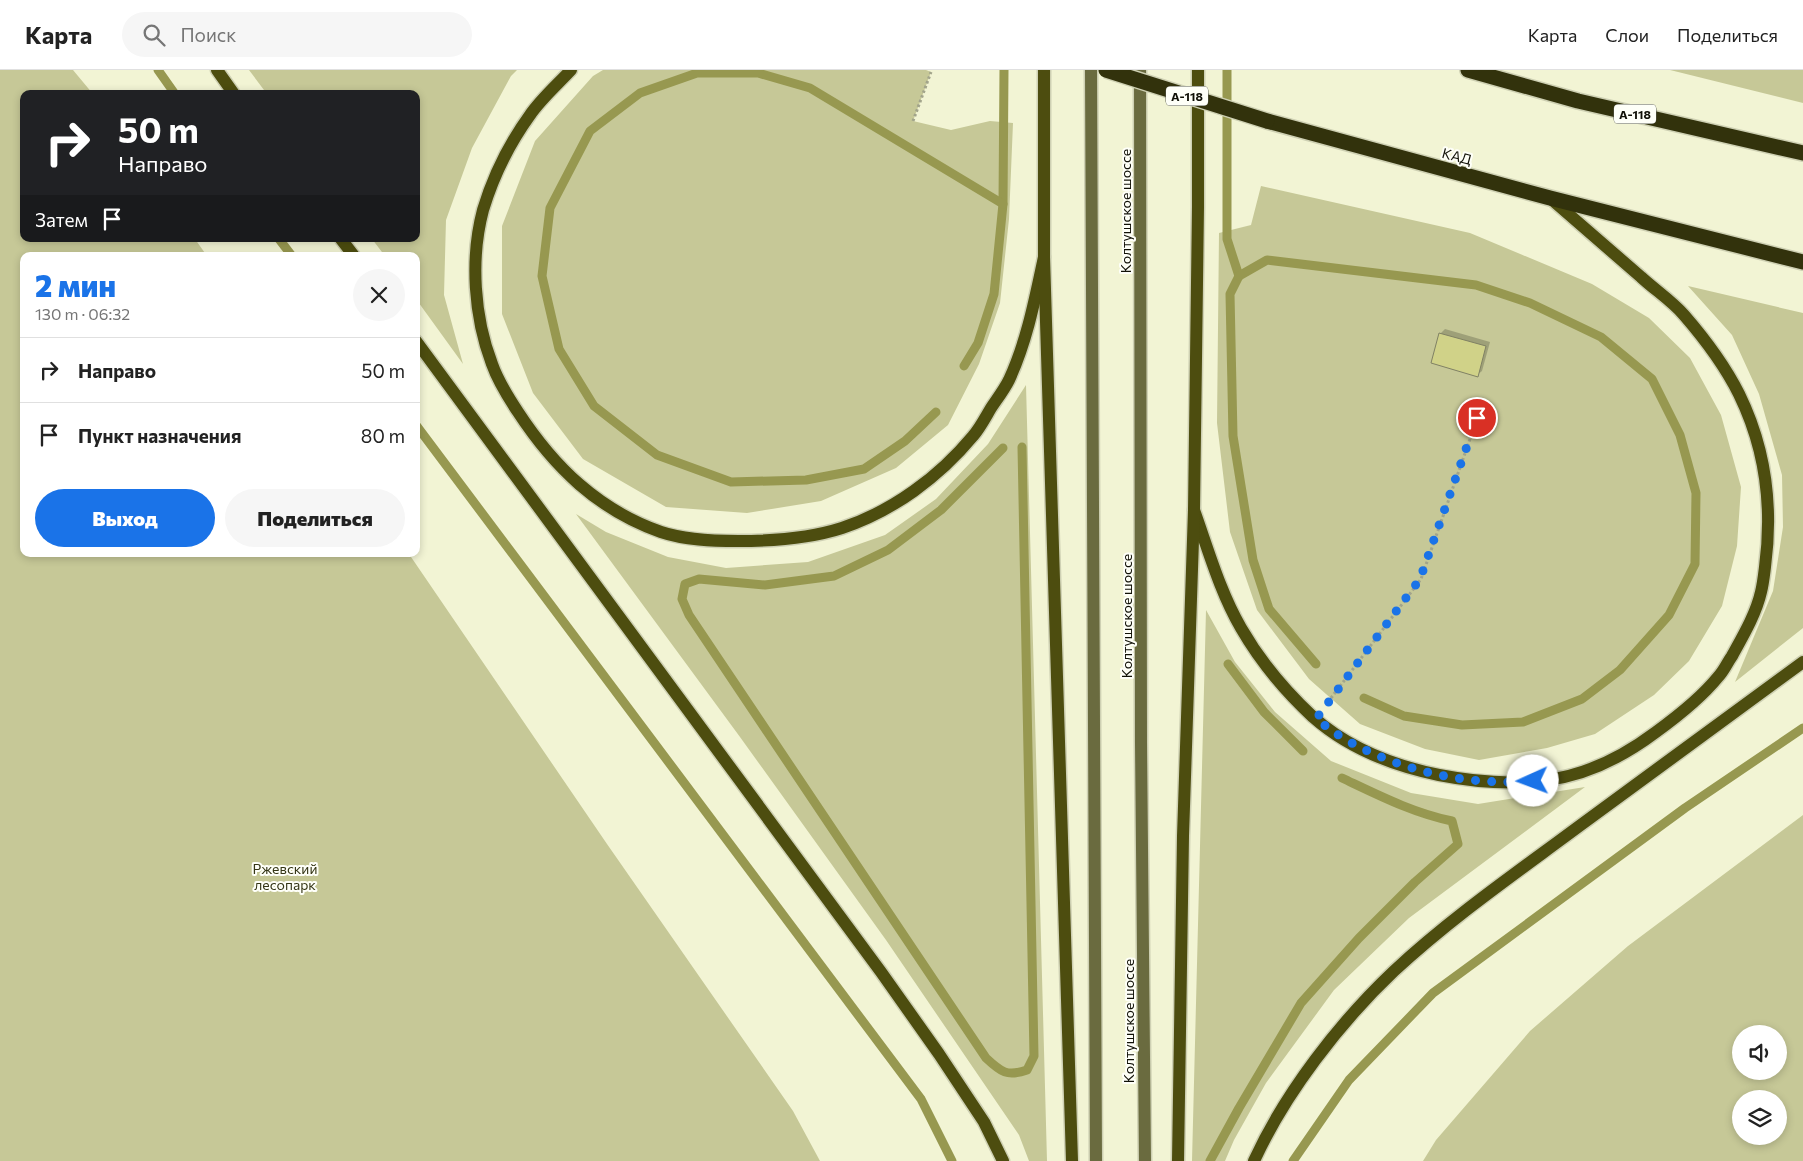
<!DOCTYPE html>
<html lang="ru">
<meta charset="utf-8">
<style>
body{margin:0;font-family:Commissioner,sans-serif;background:#f6f6f6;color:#222;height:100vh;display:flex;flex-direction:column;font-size:19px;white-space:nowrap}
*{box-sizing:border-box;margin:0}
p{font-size:16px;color:#767676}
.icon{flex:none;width:28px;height:28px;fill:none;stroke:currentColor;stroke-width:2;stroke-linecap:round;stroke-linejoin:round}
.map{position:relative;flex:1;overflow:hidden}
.side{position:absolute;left:20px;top:182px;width:400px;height:305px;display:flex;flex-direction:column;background:#fff;border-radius:10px;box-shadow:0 2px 8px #0003}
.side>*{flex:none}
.guide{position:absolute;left:20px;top:20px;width:400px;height:152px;border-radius:10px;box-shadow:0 2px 8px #0003;background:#202124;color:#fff;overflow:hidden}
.fabs{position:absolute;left:1732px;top:955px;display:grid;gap:10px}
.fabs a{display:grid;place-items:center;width:55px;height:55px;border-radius:50%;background:#fff;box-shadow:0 2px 8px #0003;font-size:25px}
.pin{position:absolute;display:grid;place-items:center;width:42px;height:42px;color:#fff;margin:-21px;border:2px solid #fff;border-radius:50%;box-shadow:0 1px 5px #0007}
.me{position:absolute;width:55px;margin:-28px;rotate:268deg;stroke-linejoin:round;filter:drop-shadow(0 0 4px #0008)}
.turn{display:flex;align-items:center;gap:18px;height:105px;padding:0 15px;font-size:22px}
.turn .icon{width:65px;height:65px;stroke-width:2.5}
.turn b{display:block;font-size:35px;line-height:42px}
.then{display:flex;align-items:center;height:48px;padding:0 15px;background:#0003;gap:10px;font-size:19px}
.round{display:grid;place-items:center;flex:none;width:52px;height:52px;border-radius:26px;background:#f6f6f6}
.summary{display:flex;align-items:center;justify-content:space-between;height:85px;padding:0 15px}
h1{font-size:30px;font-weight:800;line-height:38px;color:#1a73e8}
.action{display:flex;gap:10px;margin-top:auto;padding:10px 15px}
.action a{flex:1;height:58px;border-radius:30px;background:#1a73e8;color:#fff;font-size:20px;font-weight:800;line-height:58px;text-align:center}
.action a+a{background:#f6f6f6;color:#222}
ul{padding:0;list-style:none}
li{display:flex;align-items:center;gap:15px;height:65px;padding:0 15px;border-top:1px solid #e0e0e0}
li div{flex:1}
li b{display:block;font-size:19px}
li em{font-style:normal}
header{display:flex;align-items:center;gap:30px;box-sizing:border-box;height:70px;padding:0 25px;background:#fff;border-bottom:1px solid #e0e0e0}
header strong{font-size:24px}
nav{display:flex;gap:28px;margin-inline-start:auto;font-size:18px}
.search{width:350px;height:45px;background:#f6f6f6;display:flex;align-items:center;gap:12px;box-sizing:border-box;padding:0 18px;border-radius:28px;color:#767676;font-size:19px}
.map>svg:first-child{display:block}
</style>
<header>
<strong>Карта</strong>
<div class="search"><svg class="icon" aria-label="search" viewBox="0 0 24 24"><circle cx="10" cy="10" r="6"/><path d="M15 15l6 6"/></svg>Поиск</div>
<nav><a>Карта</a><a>Слои</a><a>Поделиться</a></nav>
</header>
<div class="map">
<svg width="1803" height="1091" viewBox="0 0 1803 1091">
<rect width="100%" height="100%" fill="#f2f4d4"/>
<g fill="#c6c897" fill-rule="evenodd">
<polygon points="0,0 73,0 93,24 24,24 24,169 195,169 207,186 24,186 24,484 409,484 607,774 793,1041 820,1091 0,1091"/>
<polygon points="249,0 517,0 511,6 472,78 446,150 444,225 463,294 416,229 416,186 385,186 372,169 416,169 416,24 267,24"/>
<polygon points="603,0 926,0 931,2 913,51 951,60 990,51 1013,53 1009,149 1000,233 979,294 948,355 896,398 821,431 747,443 666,437 583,389 533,323 502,244 502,156 535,71 593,6"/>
<polygon points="1670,0 1803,0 1803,33"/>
<polygon points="1261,116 1470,163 1592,214 1649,248 1690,288 1721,345 1741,417 1737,476 1722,536 1689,591 1654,625 1595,664 1547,678 1479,690 1425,679 1360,654 1309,609 1257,540 1230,462 1217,353 1219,163 1251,155"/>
<polygon points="1688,216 1803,243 1803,558 1735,612 1773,521 1783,457 1782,405 1759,324 1732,265"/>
<polygon points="1026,315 1047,1091 1029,1091 1019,1065 886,870 740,667 576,444 606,462 668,487 726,498 808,492 885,465 936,429 988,374"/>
<polygon points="1206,540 1235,592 1275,642 1331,691 1411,723 1478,734 1585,717 1409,848 1334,920 1266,1013 1234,1070 1225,1091 1192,1091"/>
<path d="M 1803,745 L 1803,1091 L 1423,1091 L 1436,1070 L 1530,961 L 1628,876 ZM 1741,964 L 1779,964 L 1779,1001 L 1741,1001 ZM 1741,1029 L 1779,1029 L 1779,1066 L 1741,1066 Z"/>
</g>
<polygon fill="#0003" points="1445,259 1490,272 1482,301 1477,305 1440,264"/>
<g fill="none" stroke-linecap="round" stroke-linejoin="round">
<g stroke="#979850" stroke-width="9">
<polyline points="158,0 175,24"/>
<polyline points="1227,0 1227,169 1239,206 1230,224 1233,366 1253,490 1269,539 1316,594"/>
<polyline points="279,169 292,186"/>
<polyline points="1239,206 1267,190 1476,215 1530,233 1601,267 1652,309 1680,365 1696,423 1695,494 1669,545 1620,600 1582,629 1523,652 1462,655 1404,646 1364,628"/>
<polyline points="964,296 978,273 994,224 1003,134 1004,0"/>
<polyline points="936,342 905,371 864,399 806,410 731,412 657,385 594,336 559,279 542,206 550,138 590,61 640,23 697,3 758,3 810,18 1003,134"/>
<polyline points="416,355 921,1029 952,1091"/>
<path d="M 1003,378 L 941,440 L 888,480 L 834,506 L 765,515 L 699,509 L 685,514 L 682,529 L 689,545 L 986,988 C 1001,1002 1007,1007 1027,1000 L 1034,986 L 1022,377"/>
<polyline points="1228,594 1264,642 1303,681"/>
<path d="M 1210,1091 L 1239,1038 L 1301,933 L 1359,868 L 1415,812 L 1458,774 L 1452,751 C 1413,743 1378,725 1342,708"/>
<polyline points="1293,1091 1349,1010 1433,923 1685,738 1803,658"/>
</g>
</g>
<polygon fill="#d0d288" stroke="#808164" points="1439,263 1486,276 1478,307 1431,293"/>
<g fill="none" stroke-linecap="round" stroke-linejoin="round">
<defs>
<g id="secondary">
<polyline points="1091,0 1096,1091"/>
<polyline points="1140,0 1141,673 1145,1091"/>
</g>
<g id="primary">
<polyline points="217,0 234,24"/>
<path d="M 571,0 C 557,15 541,29 530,45 C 509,74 493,107 483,140 C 470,189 474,247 492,294 C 498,311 508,327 518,342 C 554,397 598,440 661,462 C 685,470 712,471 738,471 C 770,471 811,468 842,458 C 893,441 939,407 973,366 C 980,358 985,348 991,338 C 997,329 1004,320 1009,310 C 1027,271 1035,229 1044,187"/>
<polyline points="1044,0 1044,187 1072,1091"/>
<polyline points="341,169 354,186"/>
<polyline points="416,271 881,902 939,984 984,1052 1003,1091"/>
<path d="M 1194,440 C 1208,479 1220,522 1241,558 C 1260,591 1285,621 1313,647 C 1348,678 1395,696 1439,705 C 1475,712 1511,715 1547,710 C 1587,705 1624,686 1656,662 C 1678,646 1701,628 1718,607 C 1724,601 1727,593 1732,586 C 1743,566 1756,544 1761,522 C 1763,514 1764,505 1765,497 C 1773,437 1765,377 1739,324 C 1725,296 1704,268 1684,245 C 1672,231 1655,220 1641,207 C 1611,181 1580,154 1550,128"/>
<polyline points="1178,1091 1183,766 1194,440 1198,137 1198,0"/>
<path d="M 1254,1091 C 1285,1023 1340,952 1394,901 C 1451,848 1516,803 1578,757 C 1653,702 1728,647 1803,592"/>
</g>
<g id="motorway">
<polyline points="1468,0 1578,31 1803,83"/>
<polyline points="1267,51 1550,128 1803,192"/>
</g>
</defs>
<use href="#secondary" stroke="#ced0b3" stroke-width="15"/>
<use href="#primary" stroke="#ced0b3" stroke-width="15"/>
<use href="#motorway" stroke="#ced0b3" stroke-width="18"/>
<g stroke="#a2a48b" stroke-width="3" stroke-dasharray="2.5 2.5" stroke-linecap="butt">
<polyline points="913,51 931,2"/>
<polyline points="1328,632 1421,509 1477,349"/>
</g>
<use href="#secondary" stroke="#6a6b3f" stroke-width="12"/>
<use href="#primary" stroke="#4d4d0f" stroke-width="12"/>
<use href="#motorway" stroke="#32320c" stroke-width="15"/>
<defs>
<polyline id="motorway-bridge" points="1106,0 1267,51"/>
</defs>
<use href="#motorway-bridge" stroke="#ced0b3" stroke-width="18" stroke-linecap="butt"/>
<use href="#motorway-bridge" stroke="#32320c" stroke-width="15"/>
</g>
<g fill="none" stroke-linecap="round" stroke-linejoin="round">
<path stroke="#1a73e8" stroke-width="9" stroke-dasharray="0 16.2" d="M 1477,348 L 1420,509 L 1316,649 C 1326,656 1336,664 1348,671 C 1404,702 1469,716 1533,711"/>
</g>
<g text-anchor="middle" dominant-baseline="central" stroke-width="4" stroke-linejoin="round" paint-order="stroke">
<g fill="#fefff8" stroke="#57584f" stroke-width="1">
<rect x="1166" y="16.5" width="42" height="19" rx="4"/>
<rect x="1614" y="34.5" width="42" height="19" rx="4"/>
</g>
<g font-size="12" font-weight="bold" fill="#101006">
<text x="1187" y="26">А-118</text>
<text x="1635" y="44">А-118</text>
</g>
<g font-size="14" fill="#101006" stroke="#fefff8">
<text transform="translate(1457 86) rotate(15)">КАД</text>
<text transform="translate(1125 141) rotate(-90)">Колтушское шоссе</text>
<text transform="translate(1126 546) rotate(-90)">Колтушское шоссе</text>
<text transform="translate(1128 951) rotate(-90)">Колтушское шоссе</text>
</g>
<g font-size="14" fill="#353616" stroke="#fefff8">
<text x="285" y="798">Ржевский<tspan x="285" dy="16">лесопарк</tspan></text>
</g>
</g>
</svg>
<div class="fabs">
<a><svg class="icon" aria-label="sound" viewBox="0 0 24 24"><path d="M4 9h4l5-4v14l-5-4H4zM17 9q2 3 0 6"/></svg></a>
<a><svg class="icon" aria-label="layers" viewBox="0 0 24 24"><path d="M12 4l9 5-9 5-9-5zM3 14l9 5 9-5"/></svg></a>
</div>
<div class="pin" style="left:1477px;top:348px;background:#d93025"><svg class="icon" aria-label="arrive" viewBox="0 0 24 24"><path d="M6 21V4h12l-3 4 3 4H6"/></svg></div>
<svg class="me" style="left:1533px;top:711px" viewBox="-20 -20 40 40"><circle r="19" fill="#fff"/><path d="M0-13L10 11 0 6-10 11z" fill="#1a73e8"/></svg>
<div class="guide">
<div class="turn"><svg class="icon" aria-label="right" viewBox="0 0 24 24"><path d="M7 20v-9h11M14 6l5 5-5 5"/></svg><div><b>50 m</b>Направо</div></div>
<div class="then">Затем<svg class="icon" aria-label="arrive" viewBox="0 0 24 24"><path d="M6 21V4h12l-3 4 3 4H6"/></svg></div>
</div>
<section class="side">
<div class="summary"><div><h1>2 мин</h1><p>130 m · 06:32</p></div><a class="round"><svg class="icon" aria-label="close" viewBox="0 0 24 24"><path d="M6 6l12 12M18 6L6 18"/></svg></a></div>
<ul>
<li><svg class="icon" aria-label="right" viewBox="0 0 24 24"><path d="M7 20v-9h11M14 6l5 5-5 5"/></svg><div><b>Направо</b></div><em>50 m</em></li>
<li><svg class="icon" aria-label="arrive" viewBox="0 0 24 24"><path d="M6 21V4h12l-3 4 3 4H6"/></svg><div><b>Пункт назначения</b></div><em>80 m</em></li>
</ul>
<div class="action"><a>Выход</a><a>Поделиться</a></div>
</section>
</div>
